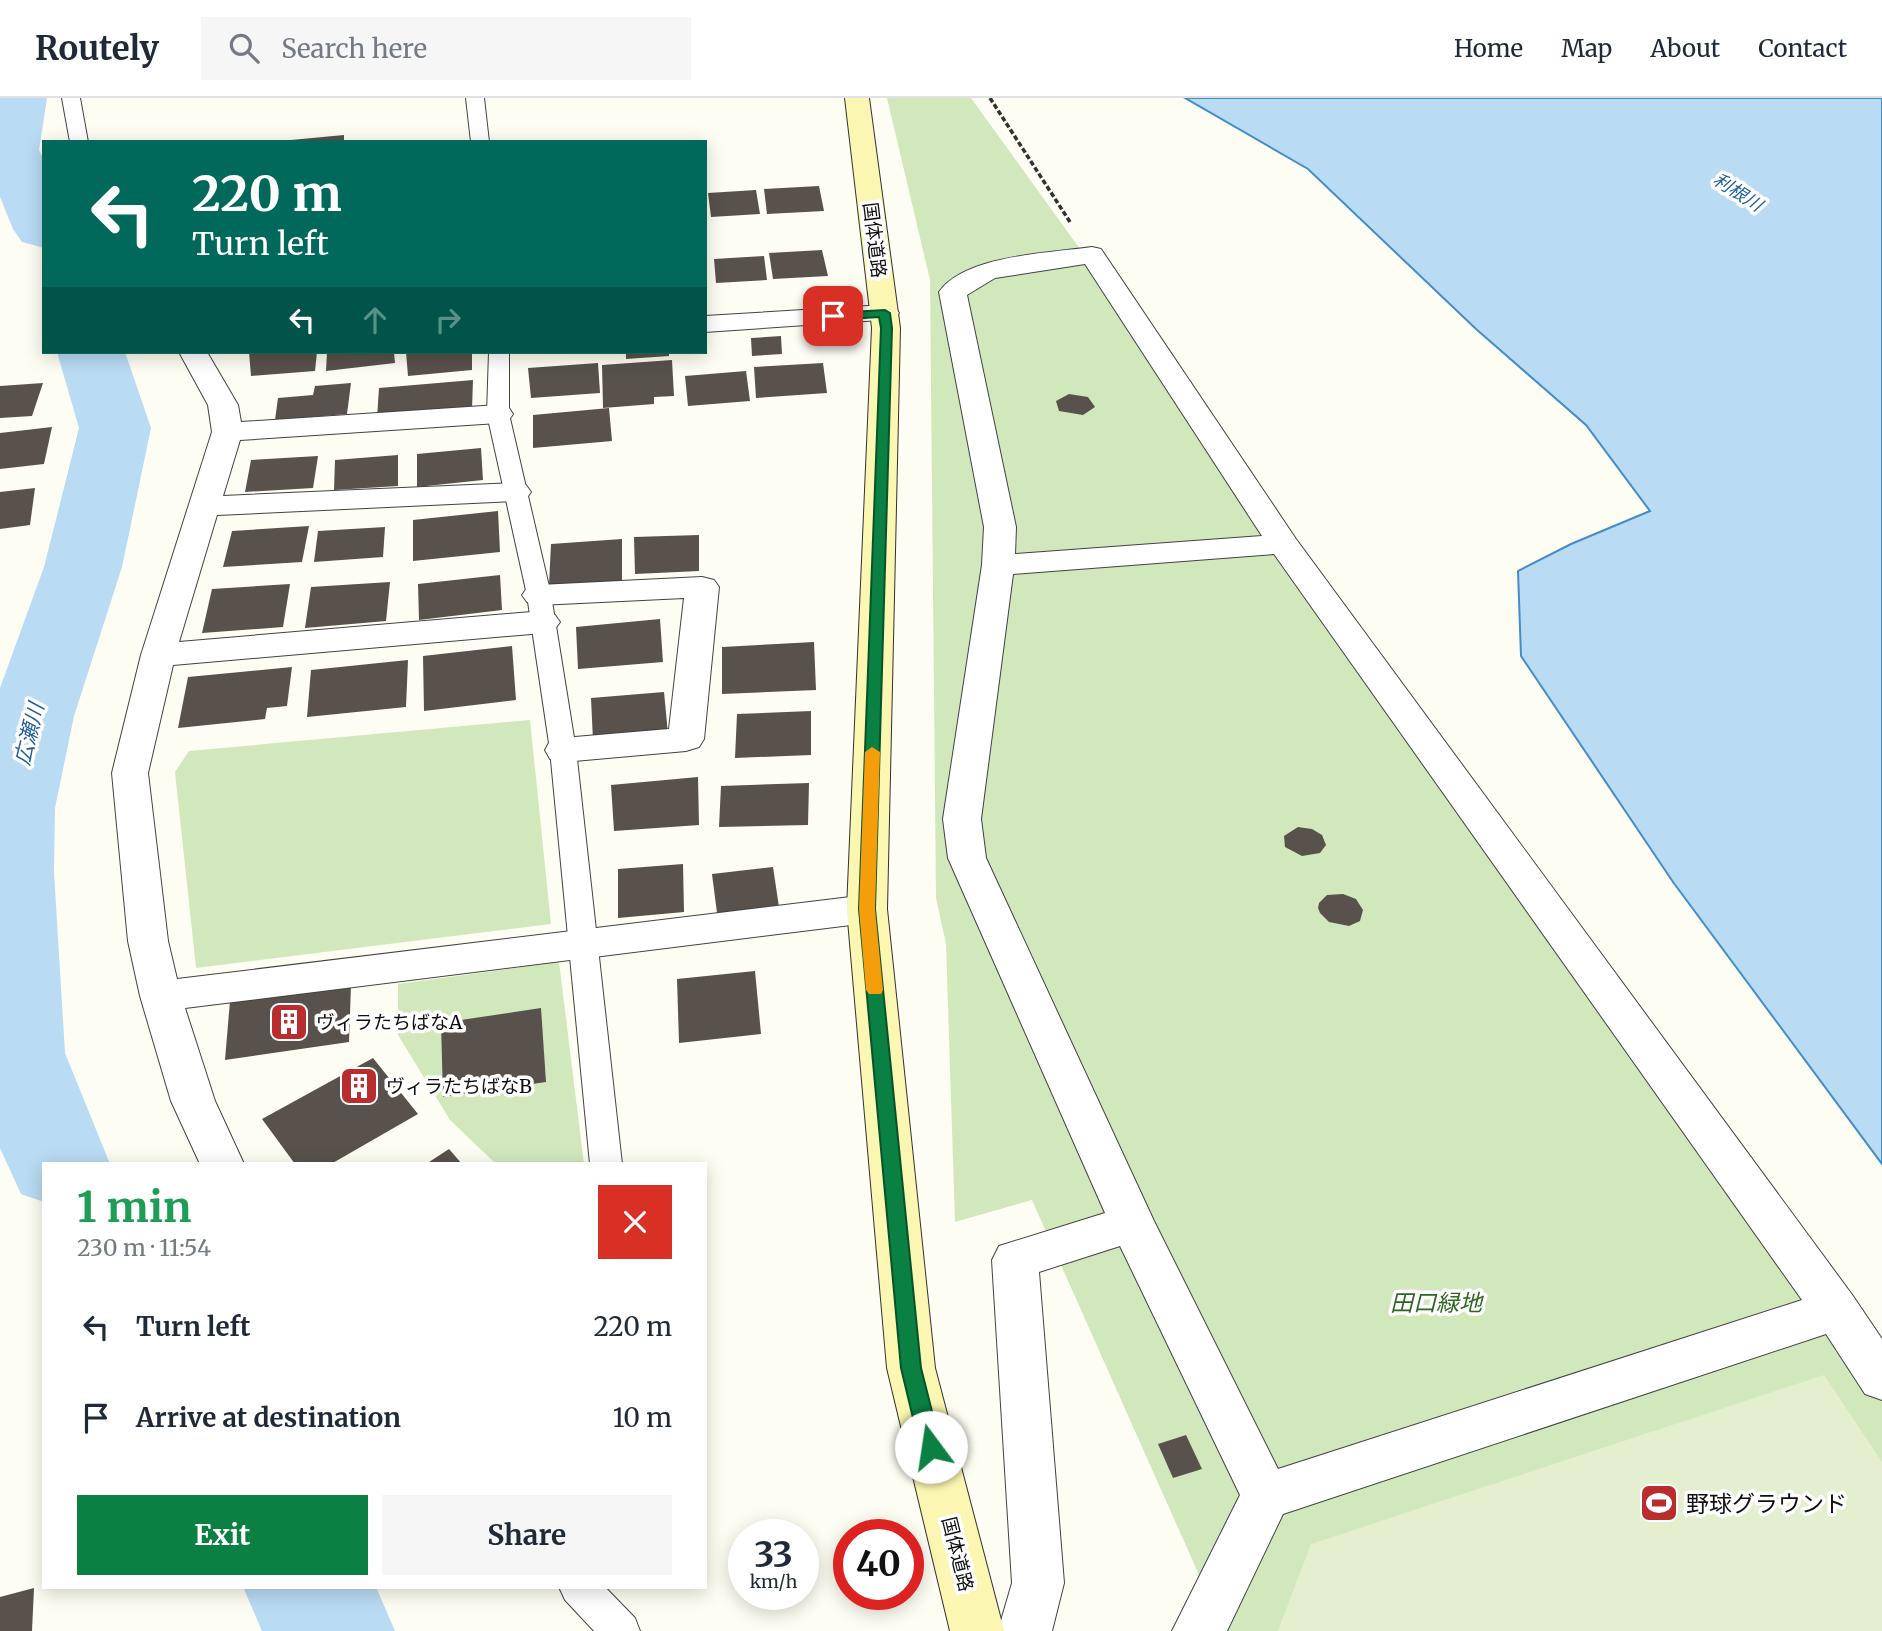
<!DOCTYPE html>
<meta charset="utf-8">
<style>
body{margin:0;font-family:Merriweather,"Noto Sans JP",serif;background:#f6f6f7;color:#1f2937;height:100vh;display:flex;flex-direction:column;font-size:26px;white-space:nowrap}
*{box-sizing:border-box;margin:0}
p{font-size:23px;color:#747a83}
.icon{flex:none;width:38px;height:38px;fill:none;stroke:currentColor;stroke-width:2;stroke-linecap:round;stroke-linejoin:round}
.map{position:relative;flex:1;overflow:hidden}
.side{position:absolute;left:42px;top:1064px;width:665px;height:427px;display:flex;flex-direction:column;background:#fff;border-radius:0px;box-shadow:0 4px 18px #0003}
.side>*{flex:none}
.top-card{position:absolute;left:42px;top:42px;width:665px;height:214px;border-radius:0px;box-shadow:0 4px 18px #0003;background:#00695c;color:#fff;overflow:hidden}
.speed{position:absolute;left:728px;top:1421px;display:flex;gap:14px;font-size:35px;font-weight:700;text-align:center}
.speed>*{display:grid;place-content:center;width:91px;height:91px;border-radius:50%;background:#fff;box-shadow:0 4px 18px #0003;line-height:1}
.speed small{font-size:18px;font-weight:400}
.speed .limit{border:10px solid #d22;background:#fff;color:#111}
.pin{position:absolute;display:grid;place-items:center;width:60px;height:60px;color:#fff;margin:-30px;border-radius:14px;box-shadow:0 4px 10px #0006}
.me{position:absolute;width:77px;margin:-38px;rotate:346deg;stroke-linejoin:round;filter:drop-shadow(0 0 5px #0008)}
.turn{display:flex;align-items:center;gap:24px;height:147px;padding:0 35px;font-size:32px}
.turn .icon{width:91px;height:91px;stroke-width:2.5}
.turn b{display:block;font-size:49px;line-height:60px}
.lanes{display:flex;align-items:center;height:66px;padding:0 35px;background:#0003;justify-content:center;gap:35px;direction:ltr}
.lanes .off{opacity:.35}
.round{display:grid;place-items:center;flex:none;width:74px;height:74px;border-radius:0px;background:#f6f6f7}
.summary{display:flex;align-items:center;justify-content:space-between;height:119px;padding:0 35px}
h1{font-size:42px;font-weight:700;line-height:52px;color:#1e9e55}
.primary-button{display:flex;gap:14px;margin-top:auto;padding:14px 35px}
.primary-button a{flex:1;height:80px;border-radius:0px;background:#0b8043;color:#fff;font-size:28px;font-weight:700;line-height:80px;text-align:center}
.primary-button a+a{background:#f6f6f7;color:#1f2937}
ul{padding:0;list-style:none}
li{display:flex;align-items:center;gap:21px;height:91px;padding:0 35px}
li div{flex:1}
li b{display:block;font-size:26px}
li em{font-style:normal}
header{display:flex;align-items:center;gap:42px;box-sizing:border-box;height:98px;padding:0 35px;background:#fff;border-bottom:2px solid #e0e1e3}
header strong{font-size:33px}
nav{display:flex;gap:38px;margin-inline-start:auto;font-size:24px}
.search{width:490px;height:63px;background:#f6f6f7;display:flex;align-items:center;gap:18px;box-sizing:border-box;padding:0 24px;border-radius:0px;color:#747a83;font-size:26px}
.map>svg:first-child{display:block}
</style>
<header>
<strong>Routely</strong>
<div class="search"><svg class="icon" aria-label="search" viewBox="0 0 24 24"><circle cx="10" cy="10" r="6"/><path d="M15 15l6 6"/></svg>Search here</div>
<nav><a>Home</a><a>Map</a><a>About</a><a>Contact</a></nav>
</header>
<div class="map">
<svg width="1882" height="1533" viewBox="0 0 1882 1533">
<rect width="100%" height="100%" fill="#fefdf3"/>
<g fill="#d1e8bd">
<polygon points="887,0 971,0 1882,1262 1882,1533 1224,1533 1032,1102 955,1124 946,846 936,800 930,182"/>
<polygon points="530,622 551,826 196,870 175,674 189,653"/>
<polygon points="559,864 584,1066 496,1066 450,1022 398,937 398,886"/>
</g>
<polygon fill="#e3efce" points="1824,1277 1882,1364 1882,1533 1278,1533 1311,1446"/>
<polygon fill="#b9dbf3" stroke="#448dc7" stroke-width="2" points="1185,0 1882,0 1882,1066 1673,784 1521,558 1518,473 1571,446 1650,413 1586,327 1476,231 1308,71"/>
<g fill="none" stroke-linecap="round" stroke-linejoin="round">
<g fill="#b9dbf3" fill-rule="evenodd">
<polygon points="0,0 47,0 39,52 44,62 44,150 22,144 13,131 0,99"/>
<polygon points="57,254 125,254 151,330 122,469 74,618 55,710 54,774 65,955 110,1066 44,1066 44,1104 21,1096 0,1050 0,590 44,469 79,330"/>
<polygon points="243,1489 376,1489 395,1533 262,1533"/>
</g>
</g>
<g fill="#58514c">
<polygon points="344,37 344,44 292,44 291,42"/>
<polygon points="819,88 824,113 767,116 764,91"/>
<polygon points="756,92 760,116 711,119 708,95"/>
<polygon points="822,152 828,178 773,181 769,155"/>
<polygon points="764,158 767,182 716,185 714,161"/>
<polygon points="781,238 782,256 752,258 751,240"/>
<polygon points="249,254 317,254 315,273 251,278"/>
<polygon points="327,254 394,254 395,265 326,273"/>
<polygon points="406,254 472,254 472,272 408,278"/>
<polygon points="626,254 669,254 669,258 626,261"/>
<polygon points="672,262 674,298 654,299 654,306 603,310 602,267"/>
<polygon points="598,265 600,295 531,300 528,270"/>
<polygon points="823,265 827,295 756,300 754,269"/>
<polygon points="746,273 750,303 688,308 685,278"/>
<polygon points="473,282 472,311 377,320 379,290"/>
<polygon points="43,285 32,318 0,320 0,288"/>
<polygon points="351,285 347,316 275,322 278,300 313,297 315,288"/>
<polygon points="1069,296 1088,299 1095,309 1083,317 1059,313 1056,303"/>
<polygon points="609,310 612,343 533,350 533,317"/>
<polygon points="52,329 44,366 0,371 0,335"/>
<polygon points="481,350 483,382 417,389 417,356"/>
<polygon points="398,357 398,388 334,392 335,362"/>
<polygon points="318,358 313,390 245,394 251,362"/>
<polygon points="35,390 30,427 0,431 0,394"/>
<polygon points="498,413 500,454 413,463 413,422"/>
<polygon points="309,428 302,464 223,469 232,433"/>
<polygon points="385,429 383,459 314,464 318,433"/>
<polygon points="699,437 699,473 635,476 634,439"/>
<polygon points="622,441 622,483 549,487 551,446"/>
<polygon points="500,477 502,512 419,522 418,486"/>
<polygon points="390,484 386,523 305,530 311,489"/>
<polygon points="290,486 283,529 202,535 212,491"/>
<polygon points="660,521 663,564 578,571 576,529"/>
<polygon points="814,544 816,592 722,596 722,549"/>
<polygon points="512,548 516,602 424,613 423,558"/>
<polygon points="408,562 406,609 307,619 311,572"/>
<polygon points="292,569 287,608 267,610 265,621 178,630 188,579"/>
<polygon points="664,594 668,636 593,643 591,600"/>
<polygon points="811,613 811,657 735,660 737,616"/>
<polygon points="698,679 699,727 614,733 611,687"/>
<polygon points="809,685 808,727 719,729 721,688"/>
<polygon points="1298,729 1312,731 1322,737 1326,747 1320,755 1302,758 1285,749 1284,738"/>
<polygon points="683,766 684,814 618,820 618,771"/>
<polygon points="773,769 779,809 717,815 712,776"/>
<polygon points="1343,796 1356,801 1363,812 1360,823 1349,828 1329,824 1320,815 1318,810 1319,805 1327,797"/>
<polygon points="755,873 761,936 679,945 677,881"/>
<polygon points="351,887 349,944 225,962 230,903"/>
<polygon points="541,910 546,984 443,999 441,925"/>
<polygon points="373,960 418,1016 331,1066 295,1066 262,1021"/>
<polygon points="449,1051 462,1066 426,1066"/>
<polygon points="1186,1337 1202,1371 1173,1380 1158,1346"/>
<polygon points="34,1490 32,1533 0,1533 0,1499"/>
</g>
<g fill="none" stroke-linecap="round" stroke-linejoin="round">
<defs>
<g id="lane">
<polygon points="62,0 80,0 88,44 70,44"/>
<polygon points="466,0 484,0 489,44 471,44"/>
<polygon points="489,254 509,254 509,316 551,497 576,652 622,1066 590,1066 550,652 527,497 487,316"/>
<polygon points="559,1489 605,1489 635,1520 640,1533 594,1533 565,1502"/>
</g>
<g id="street">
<path d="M 1092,149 L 1101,151 L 1296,441 L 1853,1198 L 1882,1241 L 1882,1302 L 1865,1296 L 1826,1236 L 1283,1416 L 1227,1533 L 1172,1533 L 1240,1397 L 1120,1148 L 1039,1174 L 1064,1485 L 1052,1533 L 998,1533 L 1012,1485 L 992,1162 L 999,1148 L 1105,1115 L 948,760 L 943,721 L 982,467 L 984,429 L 939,194 C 965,157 1050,155 1092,149 ZM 1085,166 L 1262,438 L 1015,456 L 1016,429 L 967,197 L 995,180 ZM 1274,456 L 1802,1202 L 1278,1371 L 1154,1123 L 986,760 L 981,721 L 1013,476 Z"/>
<polygon points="885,207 895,209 899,215 895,221 705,234 705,218"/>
<polygon points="179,254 207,254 238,307 241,324 498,307 509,310 513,316 509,322 498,325 240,342 223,398 515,385 526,387 531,394 526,401 515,403 217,417 179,544 543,513 555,517 560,524 555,531 543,535 173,567 148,675 168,843 177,881 867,797 881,801 887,811 881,821 867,825 185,910 215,1003 244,1066 200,1066 171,1003 140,898 128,843 112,675 141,557 212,334 208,307"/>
<polygon points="702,479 714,482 719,489 704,641 699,649 686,653 563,664 550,661 545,652 550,643 563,640 669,631 684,500 539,507 527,504 522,497 527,490 539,487"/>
</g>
<polygon id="secondary" points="845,0 869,0 900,230 887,811 935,1270 1004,1533 950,1533 887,1270 847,811 872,230"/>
</defs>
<use href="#lane" stroke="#424242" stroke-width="2"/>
<use href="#street" stroke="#424242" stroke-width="2"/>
<use href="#secondary" stroke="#313131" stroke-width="2"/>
<polyline stroke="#313131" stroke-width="3.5" stroke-dasharray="5 2.5" stroke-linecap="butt" points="990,0 1070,124"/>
<use href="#lane" fill="#fff" fill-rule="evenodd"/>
<use href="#street" fill="#fff" fill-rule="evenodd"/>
<use href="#secondary" fill="#fbf6b1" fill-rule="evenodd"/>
</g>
<polygon fill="#0b8043" stroke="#07532c" stroke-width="2" points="885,212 890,215 892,230 875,811 921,1270 941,1349 938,1356 931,1358 923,1356 920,1349 901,1270 859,811 881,230 879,219 833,222 828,218 833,215"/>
<polygon fill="#f59e0b" points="872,649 880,654 875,811 883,892 881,896 869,896 866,892 859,811 865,654"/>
<defs>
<symbol id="building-square" viewBox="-11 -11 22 22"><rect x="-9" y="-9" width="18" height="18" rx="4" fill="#b92d2e" stroke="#fff"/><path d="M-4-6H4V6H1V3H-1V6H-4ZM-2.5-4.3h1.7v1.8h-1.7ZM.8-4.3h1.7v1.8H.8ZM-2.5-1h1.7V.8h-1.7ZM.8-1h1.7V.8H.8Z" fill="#fff"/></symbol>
<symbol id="stadium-square" viewBox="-11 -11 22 22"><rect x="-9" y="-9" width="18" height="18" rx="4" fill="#b92d2e" stroke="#fff"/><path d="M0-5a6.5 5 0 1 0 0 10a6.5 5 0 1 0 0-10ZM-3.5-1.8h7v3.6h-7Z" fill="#fff"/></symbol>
</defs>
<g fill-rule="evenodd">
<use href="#building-square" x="267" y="902" width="44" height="44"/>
<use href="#building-square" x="337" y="966" width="44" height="44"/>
<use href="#stadium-square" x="1637" y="1383" width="44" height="44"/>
</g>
<g text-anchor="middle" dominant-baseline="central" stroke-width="7" stroke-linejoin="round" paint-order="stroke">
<g font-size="18" font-style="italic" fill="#1e5f9c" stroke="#fff">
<text transform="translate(1738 94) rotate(33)">利根川</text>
</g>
<g font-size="19" fill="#0f0f0f" stroke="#fff">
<text transform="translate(875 142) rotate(83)">国体道路</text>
<text transform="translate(958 1456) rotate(76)">国体道路</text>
</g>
<g font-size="19" fill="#0f0f0f" stroke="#fff" text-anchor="start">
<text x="316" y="924">ヴィラたちばなA</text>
<text x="386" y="988">ヴィラたちばなB</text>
</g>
<g font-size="21" font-style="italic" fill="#1e5f9c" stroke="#fff">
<text transform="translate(29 636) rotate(-76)">広瀬川</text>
</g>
<g font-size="23" font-style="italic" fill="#2d6522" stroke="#fff">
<text x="1436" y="1204">田口緑地</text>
</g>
<g font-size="23" fill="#0f0f0f" stroke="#fff" text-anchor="start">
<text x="1686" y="1405">野球グラウンド</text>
</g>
</g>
</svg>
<div class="speed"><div>33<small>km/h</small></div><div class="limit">40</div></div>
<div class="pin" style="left:833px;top:218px;background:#d93025"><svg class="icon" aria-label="arrive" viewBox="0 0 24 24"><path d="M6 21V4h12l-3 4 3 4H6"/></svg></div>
<svg class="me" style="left:931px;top:1349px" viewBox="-20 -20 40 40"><circle r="19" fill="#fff"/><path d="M0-13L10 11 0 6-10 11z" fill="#0b8043"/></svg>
<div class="top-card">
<div class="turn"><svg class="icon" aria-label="left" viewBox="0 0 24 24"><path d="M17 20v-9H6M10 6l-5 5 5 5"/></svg><div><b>220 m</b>Turn left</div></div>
<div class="lanes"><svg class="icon" aria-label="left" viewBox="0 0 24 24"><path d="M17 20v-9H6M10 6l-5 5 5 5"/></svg><svg class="icon off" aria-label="ahead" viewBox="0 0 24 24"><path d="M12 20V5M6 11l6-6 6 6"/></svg><svg class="icon off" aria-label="right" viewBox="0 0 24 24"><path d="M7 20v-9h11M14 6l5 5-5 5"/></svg></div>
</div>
<section class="side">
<div class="summary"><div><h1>1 min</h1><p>230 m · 11:54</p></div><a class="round" style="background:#d93025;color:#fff"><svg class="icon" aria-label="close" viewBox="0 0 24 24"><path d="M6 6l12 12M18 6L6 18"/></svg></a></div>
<ul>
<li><svg class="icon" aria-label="left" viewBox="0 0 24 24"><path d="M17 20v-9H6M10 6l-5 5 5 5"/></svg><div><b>Turn left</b></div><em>220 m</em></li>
<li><svg class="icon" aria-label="arrive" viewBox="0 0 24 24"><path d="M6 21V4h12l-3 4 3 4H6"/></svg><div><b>Arrive at destination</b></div><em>10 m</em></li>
</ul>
<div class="primary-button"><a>Exit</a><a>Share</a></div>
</section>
</div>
